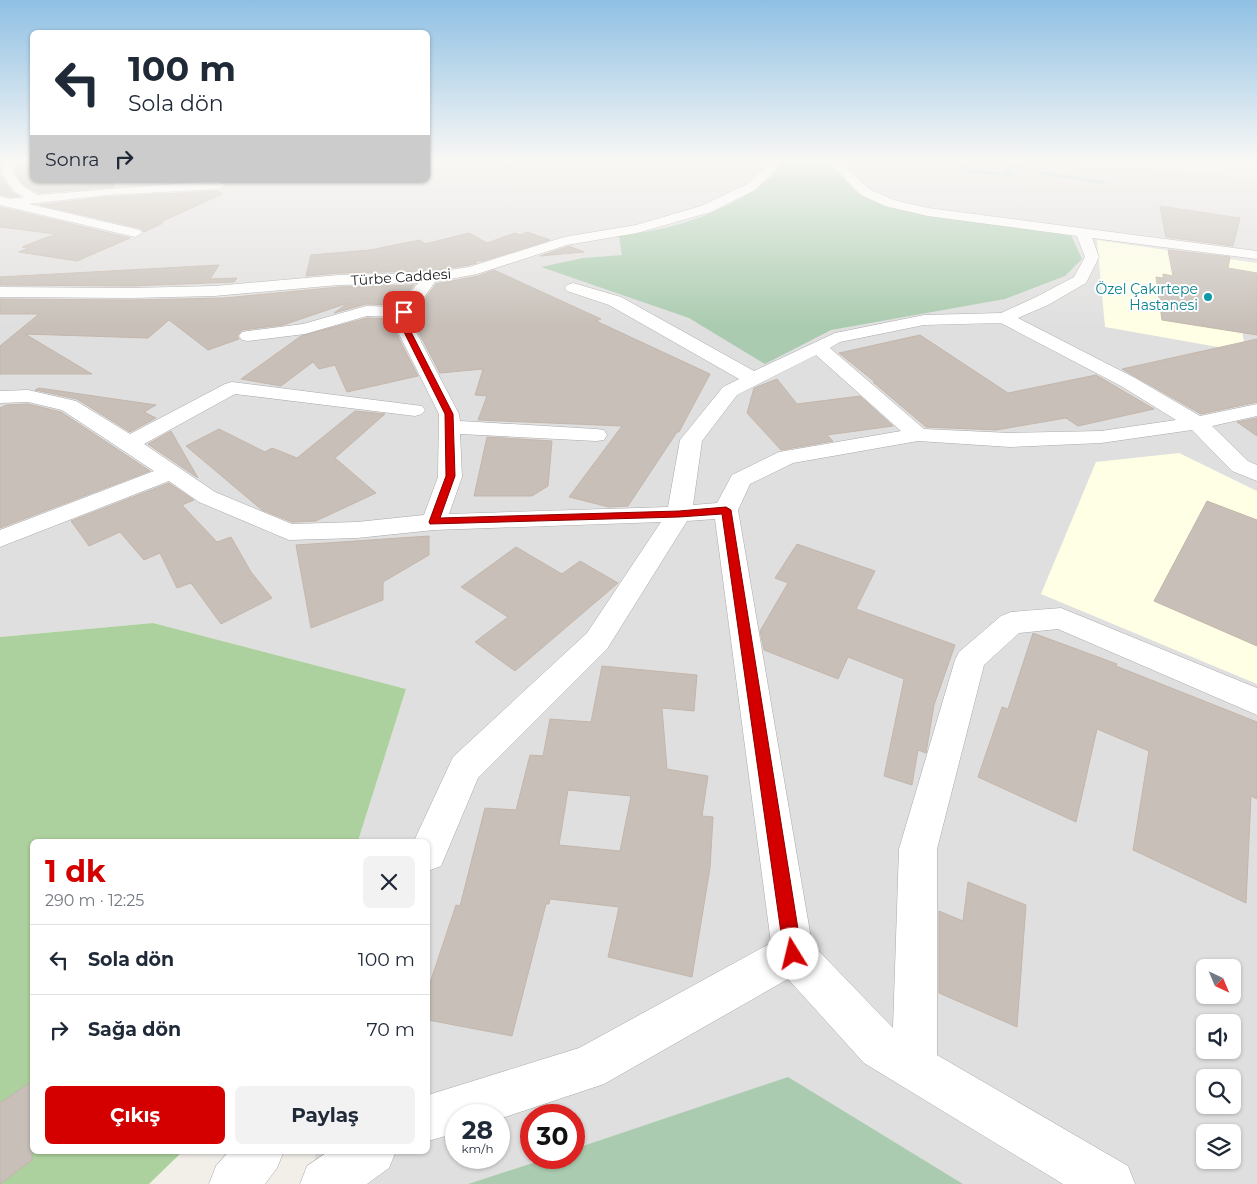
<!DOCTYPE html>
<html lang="tr">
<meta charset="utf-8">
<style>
body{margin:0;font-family:Montserrat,sans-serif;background:#f2f2f3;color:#1f2937;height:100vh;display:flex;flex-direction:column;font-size:19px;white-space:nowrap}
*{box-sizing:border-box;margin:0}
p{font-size:16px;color:#747a83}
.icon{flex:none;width:28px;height:28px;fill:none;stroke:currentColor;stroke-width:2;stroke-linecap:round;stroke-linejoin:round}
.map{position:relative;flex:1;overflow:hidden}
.side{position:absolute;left:30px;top:839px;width:400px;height:315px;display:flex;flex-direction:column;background:#fff;border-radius:8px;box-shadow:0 1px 4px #0004}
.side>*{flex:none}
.top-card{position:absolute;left:30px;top:30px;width:400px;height:152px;border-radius:8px;box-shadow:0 1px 4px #0004;background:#fff;color:#1f2937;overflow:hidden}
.needle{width:32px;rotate:136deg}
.tools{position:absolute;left:1196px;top:959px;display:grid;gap:10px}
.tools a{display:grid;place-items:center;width:45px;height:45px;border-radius:8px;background:#fff;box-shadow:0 1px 4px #0004;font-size:25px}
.speed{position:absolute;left:445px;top:1104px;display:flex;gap:10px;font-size:25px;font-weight:700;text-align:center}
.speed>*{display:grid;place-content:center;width:65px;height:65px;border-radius:50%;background:#fff;box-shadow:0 1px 4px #0004;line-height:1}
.speed small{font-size:12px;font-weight:400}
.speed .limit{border:8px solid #d22;background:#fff;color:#111}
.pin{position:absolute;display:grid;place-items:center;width:42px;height:42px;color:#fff;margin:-21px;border-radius:10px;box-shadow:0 2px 8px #0006}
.me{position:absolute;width:55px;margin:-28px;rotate:351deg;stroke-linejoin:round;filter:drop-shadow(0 0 4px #0008)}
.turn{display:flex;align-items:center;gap:18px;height:105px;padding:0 15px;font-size:22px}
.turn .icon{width:65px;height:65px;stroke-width:2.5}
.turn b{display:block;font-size:35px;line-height:42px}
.then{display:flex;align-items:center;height:48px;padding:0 15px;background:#0003;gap:10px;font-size:19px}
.round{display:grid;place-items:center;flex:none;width:52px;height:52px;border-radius:8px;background:#f2f2f3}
.overview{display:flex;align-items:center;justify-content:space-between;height:85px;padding:0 15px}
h1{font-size:30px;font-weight:700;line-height:38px;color:#d40000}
.action{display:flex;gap:10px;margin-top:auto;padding:10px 15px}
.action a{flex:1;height:58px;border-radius:8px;background:#d40000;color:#fff;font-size:20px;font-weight:700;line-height:58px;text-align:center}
.action a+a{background:#f2f2f3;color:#1f2937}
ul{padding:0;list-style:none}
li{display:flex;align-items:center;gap:15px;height:70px;padding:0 15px;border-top:1px solid #e0e1e3}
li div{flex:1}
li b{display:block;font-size:19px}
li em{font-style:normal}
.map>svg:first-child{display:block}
</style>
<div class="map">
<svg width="1257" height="1184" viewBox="0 0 1257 1184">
<rect width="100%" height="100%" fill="#f2efe9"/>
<path fill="#e0dfdf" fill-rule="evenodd" d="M 0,161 L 32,161 L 32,180 L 428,180 L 428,161 L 1078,161 L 1089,167 L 1140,167 L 1257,178 L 1257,1184 L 963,1184 L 788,1078 L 574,1149 L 574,1115 L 531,1115 L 531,1158 L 548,1158 L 468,1184 L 312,1184 L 316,1151 L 428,1151 L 428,841 L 358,841 L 406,689 L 153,623 L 0,637 ZM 1205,968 L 1232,968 L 1232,995 L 1205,995 ZM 1205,1022 L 1232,1022 L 1232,1050 L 1205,1050 ZM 1205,1078 L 1232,1078 L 1232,1105 L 1205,1105 ZM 456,1115 L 499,1115 L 499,1158 L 456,1158 ZM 1205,1132 L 1232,1132 L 1232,1160 L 1205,1160 Z"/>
<g fill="#ffffe5">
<polygon points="1097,240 1257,263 1257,322 1240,321 1246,352 1105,327"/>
<polygon points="1179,453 1257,491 1257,684 1041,594 1096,462"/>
</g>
<polygon fill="#add19e" points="153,623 406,689 358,841 32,841 32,1151 183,1151 149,1184 0,1184 0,637"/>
<g fill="#aacbaf">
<path d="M 785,161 L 825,161 L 834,168 L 856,192 L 890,208 L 1071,235 L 1082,259 L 1065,276 L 1005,299 L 831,330 L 765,364 L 689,318 L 541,267 L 583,258 L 622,255 L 619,236 C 637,233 655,231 672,226 C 709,217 763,192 785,161 Z"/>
<polygon points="788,1077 963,1184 468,1184 548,1158 574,1158 574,1149"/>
</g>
<g fill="#aad3df">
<polygon points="970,161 976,161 967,167 994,172 1004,172 1009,165 1002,161 1007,161 1015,166 1012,172 1018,177 965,173 967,170 962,165"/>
<polygon points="1040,171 1106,181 1104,184 1038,174"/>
</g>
<g fill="#c7bfb8" stroke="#c4b6ab" fill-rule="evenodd">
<polygon points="19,161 32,161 32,180 113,180 114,187 38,193 23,184 15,172"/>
<polygon points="0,176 12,192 19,196 10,197 0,194"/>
<polygon points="218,191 222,194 161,222 163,223 144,232 140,228 40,205 107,197"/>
<polygon points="1160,206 1240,218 1233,246 1166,237"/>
<polygon points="0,207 130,238 77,261 19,252 28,248 22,247 56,234 0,227"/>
<polygon points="527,232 550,240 483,261 474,261 477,263 469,265 430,271 339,273 306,276 311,255 370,250 420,240 425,244 469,233 487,243 515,233 520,235"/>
<polygon points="569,246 584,252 540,256 567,247"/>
<polygon points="1168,250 1230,257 1228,268 1257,273 1257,335 1162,320 1156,277 1163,278 1163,274 1173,276"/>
<polygon points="219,265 210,279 237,278 234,282 131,286 0,285 0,277"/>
<polygon points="494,270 601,319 596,321 710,374 679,432 677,432 628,506 609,507 569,497 622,426 478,420 487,396 475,395 483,369 440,373 418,331 415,312 436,284 478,276"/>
<polygon points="414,285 398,305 366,304 334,313 348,303 283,325 242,330 237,336 239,339 208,350 169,320 148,338 25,334 92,374 0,374 0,346 39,314 0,314 0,299 131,300 224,298 339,287"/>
<polygon points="367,318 394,319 396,333 418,376 347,392 335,365 319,369 313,362 281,386 241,379 301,336"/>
<polygon points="920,335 1008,393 1096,375 1154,409 1078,426 1066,418 996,430 926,427 873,382 875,382 839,353"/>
<polygon points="1257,339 1257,402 1201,414 1122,369"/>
<polygon points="777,379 797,404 860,396 893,426 827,435 833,441 781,450 747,413 754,388"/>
<polygon points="39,388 156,405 144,412 156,418 130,432 77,399 35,390"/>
<polygon points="28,404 61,412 150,471 0,528 0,408 6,405"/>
<polygon points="355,411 385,414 335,458 376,493 316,521 292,522 262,510 186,446 219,429 265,452 272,448 297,458"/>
<polygon points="1257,418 1257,436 1237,422"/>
<polygon points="171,431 198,478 148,444"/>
<polygon points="487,437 552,441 548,486 532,496 474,496"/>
<polygon points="169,483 194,500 182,505 217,542 231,537 251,572 272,598 221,624 191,583 177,588 160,553 144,560 120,532 89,546 71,521"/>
<polygon points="1207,501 1257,520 1257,646 1154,601"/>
<polygon points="429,536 429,555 383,582 383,600 311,628 296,545"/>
<polygon points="797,544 875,571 856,609 955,645 934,705 926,753 918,750 912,785 884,776 904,679 848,657 838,679 764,650 760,631 788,583 775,578"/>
<polygon points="516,547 562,574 580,561 618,583 515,671 475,642 508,617 461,587"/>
<polygon points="1033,633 1117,664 1116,666 1257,722 1257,799 1251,796 1246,903 1133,850 1149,751 1097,729 1076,822 978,777 1002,707 1008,709"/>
<path d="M 602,666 L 697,675 L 694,711 L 662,708 L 667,769 L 708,776 L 702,816 L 713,817 L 710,868 L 692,977 L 608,957 L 619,907 L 550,899 L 549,904 L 546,904 L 512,1036 L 428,1020 L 428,989 L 456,905 L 460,906 L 485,808 L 516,810 L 530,755 L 543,756 L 550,719 L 591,722 ZM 568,790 L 631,796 L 620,851 L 559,845 Z"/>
<polygon points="968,882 1026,905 1017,1027 939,993 939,911 963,921"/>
<polygon points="32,1081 32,1160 0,1184 0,1103"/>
</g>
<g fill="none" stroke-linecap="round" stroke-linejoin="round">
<defs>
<g id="minor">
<polygon points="5,161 17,161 13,172 22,185 37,195 197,182 219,181 225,185 219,189 107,195 29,204 140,230 142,233 135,237 0,205 0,196 10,199 24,197 14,191 1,172"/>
<path d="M 771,161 L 784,161 L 755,190 L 711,212 L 637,233 L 567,245 L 477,274 L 435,282 L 413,312 L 416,332 L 459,414 L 460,421 L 596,429 L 604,430 L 607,435 L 604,440 L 596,441 L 460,434 L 462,477 L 449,514 L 668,507 L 680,440 L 723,387 L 739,379 L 609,305 L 567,291 L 565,288 L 567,285 L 573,283 L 621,297 L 754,371 L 835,333 L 924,315 L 1001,313 L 1036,297 L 1074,277 L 1085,257 L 1077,236 L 928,216 L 885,206 L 861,195 L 828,161 L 840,161 L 869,189 L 894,200 L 928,208 L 1257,251 L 1257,259 L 1092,238 L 1099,257 L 1086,283 L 1048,305 L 1018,318 L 1135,378 L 1200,416 L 1257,404 L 1257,416 L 1212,426 L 1248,461 L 1257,465 L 1257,481 L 1232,471 L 1192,430 L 1101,443 L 1010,447 L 918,441 L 793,463 L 750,484 L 738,510 L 812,944 L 893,1028 L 899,849 L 955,660 L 959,652 L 1001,616 L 1011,612 L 1061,608 L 1257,688 L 1257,715 L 1058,629 L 1019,633 L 984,665 L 937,849 L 937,1055 L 1128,1166 L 1135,1184 L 1063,1184 L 864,1063 L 788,979 L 604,1084 L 499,1119 L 499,1115 L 456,1115 L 456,1133 L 428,1141 L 428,1095 L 579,1048 L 771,943 L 715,519 L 687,521 L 607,649 L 478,778 L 441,866 L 428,871 L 428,841 L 414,841 L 453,757 L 587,633 L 661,522 L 434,530 L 357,538 L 289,540 L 199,502 L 169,481 L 0,547 L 0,530 L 154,471 L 62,410 L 28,402 L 0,403 L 0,391 L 28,390 L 76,401 L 130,434 L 225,384 L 232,382 L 422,406 L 425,410 L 422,414 L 415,416 L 235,394 L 144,444 L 215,492 L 292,524 L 357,522 L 424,515 L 438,477 L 439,414 L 398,332 L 396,317 L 367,316 L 305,334 L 248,341 L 242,340 L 239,336 L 242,332 L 248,331 L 303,324 L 366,306 L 399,307 L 418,283 L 339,285 L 214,296 L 131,298 L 0,297 L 0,287 L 131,288 L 214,286 L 339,275 L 430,273 L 469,267 L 564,237 L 636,225 L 701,206 L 747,184 ZM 1001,323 L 1121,386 L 1176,420 L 1101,431 L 1010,433 L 924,429 L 830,348 L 840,342 L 924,325 ZM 816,355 L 901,431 L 779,452 L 732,475 L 717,503 L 693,505 L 702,441 L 737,395 Z"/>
<polygon points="229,1151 284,1151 277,1168 265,1184 209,1184 216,1166"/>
<polygon points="329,1151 396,1151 389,1168 367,1184 300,1184 307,1166"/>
</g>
</defs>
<use href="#minor" stroke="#a9a9a9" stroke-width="1"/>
<use href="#minor" fill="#fff" fill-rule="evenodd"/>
</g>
<linearGradient id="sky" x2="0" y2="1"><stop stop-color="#8fc0e4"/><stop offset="0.49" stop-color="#f9f8f5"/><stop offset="1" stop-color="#f9f8f5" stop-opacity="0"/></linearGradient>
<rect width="1257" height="327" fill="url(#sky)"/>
<polygon fill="#d40000" stroke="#8a0000" points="404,309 407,312 411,332 453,414 455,476 440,518 679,511 726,507 731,510 802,954 799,960 793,963 787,960 784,954 722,514 679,517 430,524 429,522 446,476 445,414 404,332 400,312"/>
<circle fill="#0f9aa8" stroke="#fff" stroke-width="2" cx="1208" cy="297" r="5"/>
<g text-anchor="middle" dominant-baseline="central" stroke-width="4" stroke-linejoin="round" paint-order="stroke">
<g font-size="14" fill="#222" stroke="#fff">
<text transform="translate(401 277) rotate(-4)">Türbe Caddesi</text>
</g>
<g font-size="14" fill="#0d838f" stroke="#fff" text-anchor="end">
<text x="1198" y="289">Özel Çakırtepe<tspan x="1198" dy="16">Hastanesi</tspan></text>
</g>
</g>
</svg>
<div class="tools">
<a><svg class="needle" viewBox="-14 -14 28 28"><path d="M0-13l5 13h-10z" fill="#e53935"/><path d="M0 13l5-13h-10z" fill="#747a83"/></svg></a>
<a><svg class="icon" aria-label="sound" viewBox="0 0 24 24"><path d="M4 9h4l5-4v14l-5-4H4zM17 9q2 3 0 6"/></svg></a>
<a><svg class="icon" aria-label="search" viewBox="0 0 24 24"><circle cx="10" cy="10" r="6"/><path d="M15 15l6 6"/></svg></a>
<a><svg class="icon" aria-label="layers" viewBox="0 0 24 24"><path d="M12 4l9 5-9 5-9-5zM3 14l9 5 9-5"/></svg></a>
</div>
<div class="speed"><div>28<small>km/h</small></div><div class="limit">30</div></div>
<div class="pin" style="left:404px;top:312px;background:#d93025"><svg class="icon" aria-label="arrive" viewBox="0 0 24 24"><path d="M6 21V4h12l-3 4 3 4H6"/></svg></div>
<svg class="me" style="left:793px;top:954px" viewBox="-20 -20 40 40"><circle r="19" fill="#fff"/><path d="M0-13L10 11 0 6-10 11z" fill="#d40000"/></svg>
<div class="top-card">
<div class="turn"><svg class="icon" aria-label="left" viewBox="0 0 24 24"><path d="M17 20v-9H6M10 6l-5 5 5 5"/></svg><div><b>100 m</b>Sola dön</div></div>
<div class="then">Sonra<svg class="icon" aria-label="right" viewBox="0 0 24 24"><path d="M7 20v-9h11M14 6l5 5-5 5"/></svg></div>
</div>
<section class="side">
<div class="overview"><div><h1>1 dk</h1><p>290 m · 12:25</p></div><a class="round"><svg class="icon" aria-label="close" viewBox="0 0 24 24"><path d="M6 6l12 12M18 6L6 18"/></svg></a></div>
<ul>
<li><svg class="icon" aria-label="left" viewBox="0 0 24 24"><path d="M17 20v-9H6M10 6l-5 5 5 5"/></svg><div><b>Sola dön</b></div><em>100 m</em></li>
<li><svg class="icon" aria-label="right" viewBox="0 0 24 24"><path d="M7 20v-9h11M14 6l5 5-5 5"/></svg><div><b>Sağa dön</b></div><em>70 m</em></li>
</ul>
<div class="action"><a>Çıkış</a><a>Paylaş</a></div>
</section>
</div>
